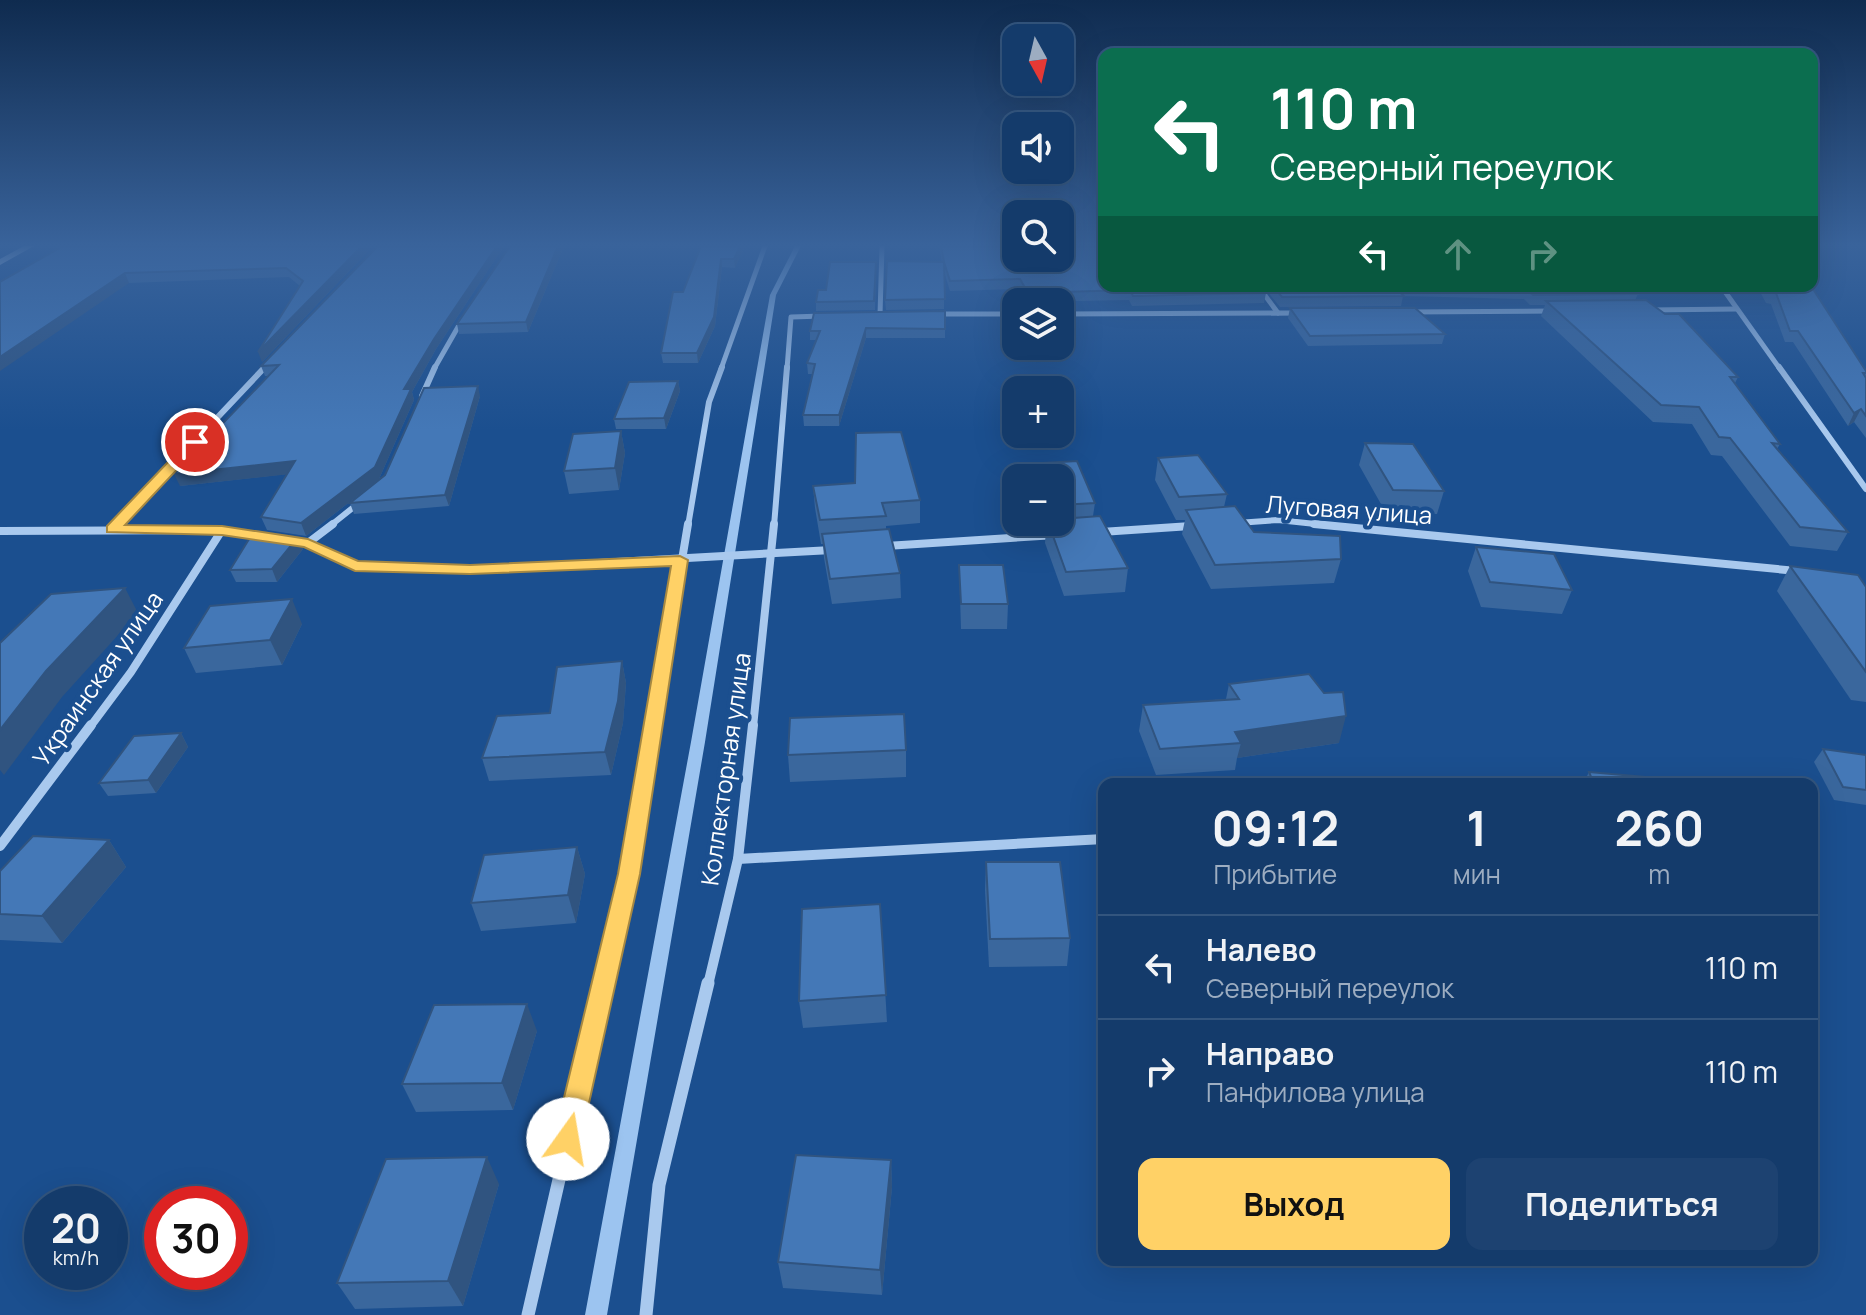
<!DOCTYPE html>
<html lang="ru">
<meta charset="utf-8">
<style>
body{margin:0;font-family:Manrope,sans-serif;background:#1d4271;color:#f1f3f6;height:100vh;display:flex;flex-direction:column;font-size:30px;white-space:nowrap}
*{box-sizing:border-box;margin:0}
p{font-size:26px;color:#9dadc1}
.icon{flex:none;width:44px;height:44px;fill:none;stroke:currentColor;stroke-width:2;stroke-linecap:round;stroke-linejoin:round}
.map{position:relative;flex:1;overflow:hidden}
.panel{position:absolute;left:1098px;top:778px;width:720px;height:488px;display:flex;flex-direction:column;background:#143b6b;border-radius:16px;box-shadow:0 8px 32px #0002,0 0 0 2px #33557e}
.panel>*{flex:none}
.banner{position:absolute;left:1098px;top:48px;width:720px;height:244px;border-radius:16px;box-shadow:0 8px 32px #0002,0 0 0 2px #33557e;background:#0b6e4f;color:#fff;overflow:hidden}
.needle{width:52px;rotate:172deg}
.controls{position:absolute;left:1002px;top:24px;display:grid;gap:16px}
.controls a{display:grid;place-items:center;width:72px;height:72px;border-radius:16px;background:#143b6b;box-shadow:0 8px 32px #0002,0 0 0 2px #33557e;font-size:40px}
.speed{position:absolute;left:24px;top:1186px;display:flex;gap:16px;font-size:40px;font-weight:700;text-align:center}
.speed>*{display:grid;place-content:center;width:104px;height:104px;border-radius:50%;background:#143b6b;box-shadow:0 8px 32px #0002,0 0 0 2px #33557e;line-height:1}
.speed small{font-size:20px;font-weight:400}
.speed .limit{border:12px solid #d22;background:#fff;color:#111}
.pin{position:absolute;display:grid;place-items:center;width:68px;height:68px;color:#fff;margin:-34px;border:4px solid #fff;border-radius:50%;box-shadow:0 2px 8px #0007}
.me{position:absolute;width:88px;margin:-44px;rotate:13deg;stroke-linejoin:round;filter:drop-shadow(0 0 6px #0008)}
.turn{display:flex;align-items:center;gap:28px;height:168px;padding:0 40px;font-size:36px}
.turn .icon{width:104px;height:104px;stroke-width:2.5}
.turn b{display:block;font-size:56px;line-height:68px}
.lanes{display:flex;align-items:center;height:76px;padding:0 40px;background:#0003;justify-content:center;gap:40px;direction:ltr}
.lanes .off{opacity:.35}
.eta{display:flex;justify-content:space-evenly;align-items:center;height:136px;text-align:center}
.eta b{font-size:48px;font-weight:700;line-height:56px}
.primary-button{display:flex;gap:16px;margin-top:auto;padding:16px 40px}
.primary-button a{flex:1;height:92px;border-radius:16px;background:#ffd166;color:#111;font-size:32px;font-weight:700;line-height:92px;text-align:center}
.primary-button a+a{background:#1d4271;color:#f1f3f6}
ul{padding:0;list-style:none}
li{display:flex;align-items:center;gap:24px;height:104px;padding:0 40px;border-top:2px solid #33557e}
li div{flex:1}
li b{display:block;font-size:30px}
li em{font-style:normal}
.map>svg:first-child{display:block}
</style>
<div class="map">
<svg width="1866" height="1315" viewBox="0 0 1866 1315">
<rect width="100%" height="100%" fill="#1b4f8f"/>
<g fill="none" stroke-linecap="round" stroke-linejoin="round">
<polygon fill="#9cc4f0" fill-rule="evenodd" points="795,246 801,246 776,295 705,742 607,1315 585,1315 691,742 770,295"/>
<g stroke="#a9c9ee" stroke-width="5">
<polyline points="1258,286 1278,313"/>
<polyline points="1721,286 1780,369"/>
<polyline points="1649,310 1737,309"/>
<polyline points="1409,312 1552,311"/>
<polyline points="937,314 1016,314"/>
<polyline points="1060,314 1300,313"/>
<polyline points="880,315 882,246"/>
<polyline points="263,369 270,362"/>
<polyline points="434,369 462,320"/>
<polyline points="721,369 765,246"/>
<polyline points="787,369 791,317 823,316"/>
</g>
<g stroke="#a9c9ee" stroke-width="6">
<polyline points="1779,367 1866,489"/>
<polyline points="422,396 435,367"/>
<polyline points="1237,523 1278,520 1334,526"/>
<polyline points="115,526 265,367"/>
<polyline points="330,526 360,502"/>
<polyline points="688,526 709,402 722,367"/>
<polyline points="774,526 787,367"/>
</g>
<g stroke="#a9c9ee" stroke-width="8">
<polyline points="1314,524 1797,571"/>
<polyline points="112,529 117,524"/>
<polyline points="0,531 222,530 259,536"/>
<polyline points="1101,532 1191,526"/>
<polyline points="292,541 308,543 355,566 470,570 832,550"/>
<polyline points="308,543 333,524"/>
<polyline points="886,546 1056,535"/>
<polyline points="90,727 131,672 222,530"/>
<polyline points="654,727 688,524"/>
<polyline points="753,727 774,524"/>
</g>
<g stroke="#a9c9ee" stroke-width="10">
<polyline points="0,846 91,725"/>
<polyline points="738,859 1104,839"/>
<polyline points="604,985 629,874 654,725"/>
<polyline points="708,985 738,859 753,725"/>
</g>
<g stroke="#a9c9ee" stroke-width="13">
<polyline points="528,1315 604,983"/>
<polyline points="646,1315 659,1185 708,983"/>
</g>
<polygon fill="#d6e6fa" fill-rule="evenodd" points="24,246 34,246 0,265 0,259"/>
</g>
<g fill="#3a679d">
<polygon points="63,246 373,246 262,362 300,286 289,277 129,283"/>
<polygon points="378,246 504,246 436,349 412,392 414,400 379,479 306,536 267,530 261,517 287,474 180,486 268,376 265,376 261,366"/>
<polygon points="510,246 564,246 528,332 459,334 457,324"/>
<polygon points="701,246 745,246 735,268 722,267 715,326 698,363 663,363 661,353 683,292"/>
<polygon points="939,246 1016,246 1266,293 1264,303 1132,306 1129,300 1028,302 1019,289 950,291 944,272 944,309 886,310 885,300 942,262"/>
<polygon points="876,271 875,310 816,311 816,302 826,290"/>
<polygon points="1263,286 1635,286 1638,294 1635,300 1738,377 1735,383 1780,444 1777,449 1848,532 1837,551 1790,546 1722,456 1711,455 1692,424 1653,422 1541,316 1545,305 1530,305 1524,299 1403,296 1401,306 1280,307"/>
<polygon points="1757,286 1811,286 1866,371 1866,438 1854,422 1848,426 1793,342 1785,342 1771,304 1766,303"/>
<polygon points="1290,308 1445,334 1442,344 1308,346 1288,318"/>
<polygon points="945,311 945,338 866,338 839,426 804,426 803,415 813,374 808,374 807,363 816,340 810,340 810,331"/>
<polygon points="678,381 680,391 666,429 616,429 614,419"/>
<polygon points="480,396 449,506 354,514 350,503"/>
<polygon points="621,431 625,453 619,490 569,494 564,471"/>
<polygon points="1365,443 1444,491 1437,514 1386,513 1359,465"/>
<polygon points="1158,458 1227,494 1224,507 1254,532 1341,559 1334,583 1211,589 1182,534 1185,520 1176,520 1155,480"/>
<polygon points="1077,461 1095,503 1093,516 1100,516 1128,568 1125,592 1064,596 1045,543 1046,529 1040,529 1038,522 1060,522 1060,478 1026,478 1026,464"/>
<polygon points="813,486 920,500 920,523 886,526 886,530 900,573 901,598 832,604 824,558 823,544 821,544 815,508"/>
<polygon points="298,537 303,549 277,582 236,582 230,570"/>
<polygon points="1476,547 1572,590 1562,614 1481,607 1468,571"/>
<polygon points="959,565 1008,604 1007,629 961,629"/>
<polygon points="1790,566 1866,587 1866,702 1851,700 1777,591"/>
<polygon points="302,624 282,665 196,673 184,648"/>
<polygon points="622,661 626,683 623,723 611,775 489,781 482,758 550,713"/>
<polygon points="1229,684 1339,743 1237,758 1235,770 1156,775 1139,731 1143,705 1226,699"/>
<polygon points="181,733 188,747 156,793 108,796 99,783"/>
<polygon points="1823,749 1866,755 1866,805 1834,800 1814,762"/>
<polygon points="906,750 906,777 790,782 788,755"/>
<polygon points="1589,772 1671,784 1583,784"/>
<polygon points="109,840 126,867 62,943 0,940 0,871"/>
<polygon points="577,847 585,874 576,923 481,931 471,903"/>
<polygon points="986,862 1070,938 1067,966 989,967 985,890"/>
<polygon points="880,904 887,1022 803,1028 799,1001"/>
<polygon points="537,1031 513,1110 416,1112 402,1084"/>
<polygon points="891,1160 892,1187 882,1295 783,1288 778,1262"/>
<polygon points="499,1184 463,1306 355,1309 337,1283"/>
</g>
<g fill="#305480">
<polygon points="362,246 373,246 262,362 258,352"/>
<polygon points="497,246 504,246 436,349 412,392 414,400 379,479 306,536 301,523 404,389 434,339"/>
<polygon points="558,246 564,246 528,332 526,322"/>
<polygon points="740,246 745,246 735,268 734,259"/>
<polygon points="721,259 722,267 715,326 698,363 697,353"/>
<polygon points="125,273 129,283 0,371 0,357"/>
<polygon points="866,328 866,338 839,426 839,415"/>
<polygon points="678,381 680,391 666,429 664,418"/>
<polygon points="478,386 480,396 449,506 445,495"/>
<polygon points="1861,409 1854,422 1848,426 1854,413"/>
<polygon points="621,431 625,453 619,490 615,468"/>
<polygon points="295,461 300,473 180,486 174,474"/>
<polygon points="298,537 303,549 277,582 272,569"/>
<polygon points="125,588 138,613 62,697 4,775 0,770 0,730 46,671"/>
<polygon points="292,599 302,624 282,665 270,640"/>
<polygon points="622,661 626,683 623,723 611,775 605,752"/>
<polygon points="1346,716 1339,743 1237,758 1241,743 1235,732"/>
<polygon points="181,733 188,747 156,793 148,780"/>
<polygon points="109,840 126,867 62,943 42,916"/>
<polygon points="577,847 585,874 576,923 568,895"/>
<polygon points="527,1004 537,1031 513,1110 502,1083"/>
<polygon points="487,1157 499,1184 463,1306 448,1281"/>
<polygon points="891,1160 892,1187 882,1295 880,1270"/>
</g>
<g fill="#4478b7" stroke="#305480" stroke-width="2">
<polygon points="63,246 362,246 258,352 303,281 286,268 125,273 0,357 0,282"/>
<polygon points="378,246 497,246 434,339 404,389 411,389 375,467 301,523 261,517 295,461 174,474 279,365 261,366"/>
<polygon points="510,246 558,246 526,322 457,324"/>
<polygon points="701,246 740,246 734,259 721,259 714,317 697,353 661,353 673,292 683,292"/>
<polygon points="941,246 1016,246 1016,258 1060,258 1060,246 1104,246 1104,286 1260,286 1266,293 1133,296 1130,290 1028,293 1020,279 950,281 944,262 945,299 885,300 887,261 944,262"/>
<polygon points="830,262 876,262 874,301 816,302 818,290 826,290"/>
<polygon points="1273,286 1393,286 1404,296 1282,297"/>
<polygon points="1416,286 1635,286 1638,294 1533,295 1527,289"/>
<polygon points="1767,286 1811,286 1866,371 1866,373 1863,373 1866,378 1866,416 1861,409 1854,413 1798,331 1790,331 1776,293 1771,293"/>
<polygon points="1646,300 1665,314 1679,314 1738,377 1730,377 1780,444 1772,443 1848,532 1800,527 1730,438 1719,437 1699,407 1661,405 1546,301"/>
<polygon points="1290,308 1415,308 1445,334 1310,336"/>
<polygon points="945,311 945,329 866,328 839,415 803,415 815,364 807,363 820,331 810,331 814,313"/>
<polygon points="678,381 664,418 614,419 629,382"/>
<polygon points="478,386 445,495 350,503 385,475 424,388"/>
<polygon points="621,431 615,468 564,471 573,434"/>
<polygon points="901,432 920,500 882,503 886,516 820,520 813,486 855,483 856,433"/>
<polygon points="1365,443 1413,444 1444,491 1393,490"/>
<polygon points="1198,455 1227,494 1179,497 1158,458"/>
<polygon points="1077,461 1095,503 1060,505 1060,478 1032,478 1026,464"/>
<polygon points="1235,506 1254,532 1340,536 1341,559 1215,565 1186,510"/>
<polygon points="1100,516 1128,568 1066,572 1048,522 1060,522 1060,519"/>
<polygon points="889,529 900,573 830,579 822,534"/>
<polygon points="254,531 298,537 272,569 230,570"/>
<polygon points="1476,547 1554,554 1572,590 1490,582"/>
<polygon points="959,565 1003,565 1008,604 961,604"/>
<polygon points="1790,566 1858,575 1866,587 1866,672"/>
<polygon points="125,588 46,671 0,730 0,643 51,594"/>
<polygon points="292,599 270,640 184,648 210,606"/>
<polygon points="622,661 618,701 605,752 482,758 497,716 550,713 557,667"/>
<polygon points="1309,674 1324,693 1343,692 1346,716 1235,732 1241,743 1160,749 1143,705 1239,699 1229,684"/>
<polygon points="904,714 906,750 788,755 790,718"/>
<polygon points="181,733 148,780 99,783 134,736"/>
<polygon points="1823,749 1866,755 1866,790 1843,787"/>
<polygon points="1589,772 1668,779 1671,784 1594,784"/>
<polygon points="33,836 109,840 42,916 0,914 0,871"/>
<polygon points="577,847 568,895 471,903 484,855"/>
<polygon points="986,862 1060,862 1070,938 990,939"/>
<polygon points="880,904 886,995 799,1001 802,909"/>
<polygon points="527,1004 502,1083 402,1084 434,1005"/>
<polygon points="796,1155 891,1160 880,1270 778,1262"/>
<polygon points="487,1157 448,1281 337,1283 386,1159"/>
</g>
<linearGradient id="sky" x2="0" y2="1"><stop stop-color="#0f2b4f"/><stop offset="0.57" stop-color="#39639b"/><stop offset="1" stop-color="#39639b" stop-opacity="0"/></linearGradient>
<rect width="1866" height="430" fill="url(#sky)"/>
<polygon fill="#ffd166" stroke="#a68842" stroke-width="2" points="195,438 202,442 200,445 125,525 222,526 308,539 358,561 470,565 680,556 688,560 640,874 579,1148 568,1152 558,1148 554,1139 618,874 671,566 470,574 355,571 304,547 222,535 107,532 107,526 190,439"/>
<g text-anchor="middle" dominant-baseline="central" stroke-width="8" stroke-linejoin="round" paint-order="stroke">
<g font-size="24" fill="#fff" stroke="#1b4f8f">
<text transform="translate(1349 509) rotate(4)">Луговая улица</text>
<text transform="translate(97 678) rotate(-55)">Украинская улица</text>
<text transform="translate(725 769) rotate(-82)">Коллекторная улица</text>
</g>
</g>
</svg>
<div class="controls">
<a><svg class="needle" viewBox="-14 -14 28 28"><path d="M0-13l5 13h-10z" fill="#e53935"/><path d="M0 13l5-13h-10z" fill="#9dadc1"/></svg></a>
<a><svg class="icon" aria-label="sound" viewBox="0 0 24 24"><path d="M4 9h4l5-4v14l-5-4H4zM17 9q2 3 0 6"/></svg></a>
<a><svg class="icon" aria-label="search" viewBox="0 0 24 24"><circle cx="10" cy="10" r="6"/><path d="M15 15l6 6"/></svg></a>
<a><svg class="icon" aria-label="layers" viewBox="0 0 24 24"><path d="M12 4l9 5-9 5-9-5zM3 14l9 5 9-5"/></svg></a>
<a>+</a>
<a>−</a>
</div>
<div class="speed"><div>20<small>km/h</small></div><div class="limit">30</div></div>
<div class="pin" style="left:195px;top:442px;background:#d93025"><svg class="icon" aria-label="arrive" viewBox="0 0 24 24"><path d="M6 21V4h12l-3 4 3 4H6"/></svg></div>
<svg class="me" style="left:568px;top:1139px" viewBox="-20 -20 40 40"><circle r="19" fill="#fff"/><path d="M0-13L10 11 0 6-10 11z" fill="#ffd166"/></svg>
<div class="banner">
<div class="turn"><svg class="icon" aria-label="left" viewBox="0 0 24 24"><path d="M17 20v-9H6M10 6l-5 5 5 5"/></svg><div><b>110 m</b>Северный переулок</div></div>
<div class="lanes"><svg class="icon" aria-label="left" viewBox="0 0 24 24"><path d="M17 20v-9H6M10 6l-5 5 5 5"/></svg><svg class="icon off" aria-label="ahead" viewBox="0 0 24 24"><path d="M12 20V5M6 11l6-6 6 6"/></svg><svg class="icon off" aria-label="right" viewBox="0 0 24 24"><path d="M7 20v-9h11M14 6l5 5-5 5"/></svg></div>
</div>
<section class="panel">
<div class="eta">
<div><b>09:12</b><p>Прибытие</p></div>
<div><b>1</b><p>мин</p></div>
<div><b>260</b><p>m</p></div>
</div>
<ul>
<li><svg class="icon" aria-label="left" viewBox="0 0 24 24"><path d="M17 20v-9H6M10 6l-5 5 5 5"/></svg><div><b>Налево</b><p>Северный переулок</p></div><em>110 m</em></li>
<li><svg class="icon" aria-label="right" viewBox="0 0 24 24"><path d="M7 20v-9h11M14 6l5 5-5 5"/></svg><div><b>Направо</b><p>Панфилова улица</p></div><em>110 m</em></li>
</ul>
<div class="primary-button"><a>Выход</a><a>Поделиться</a></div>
</section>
</div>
